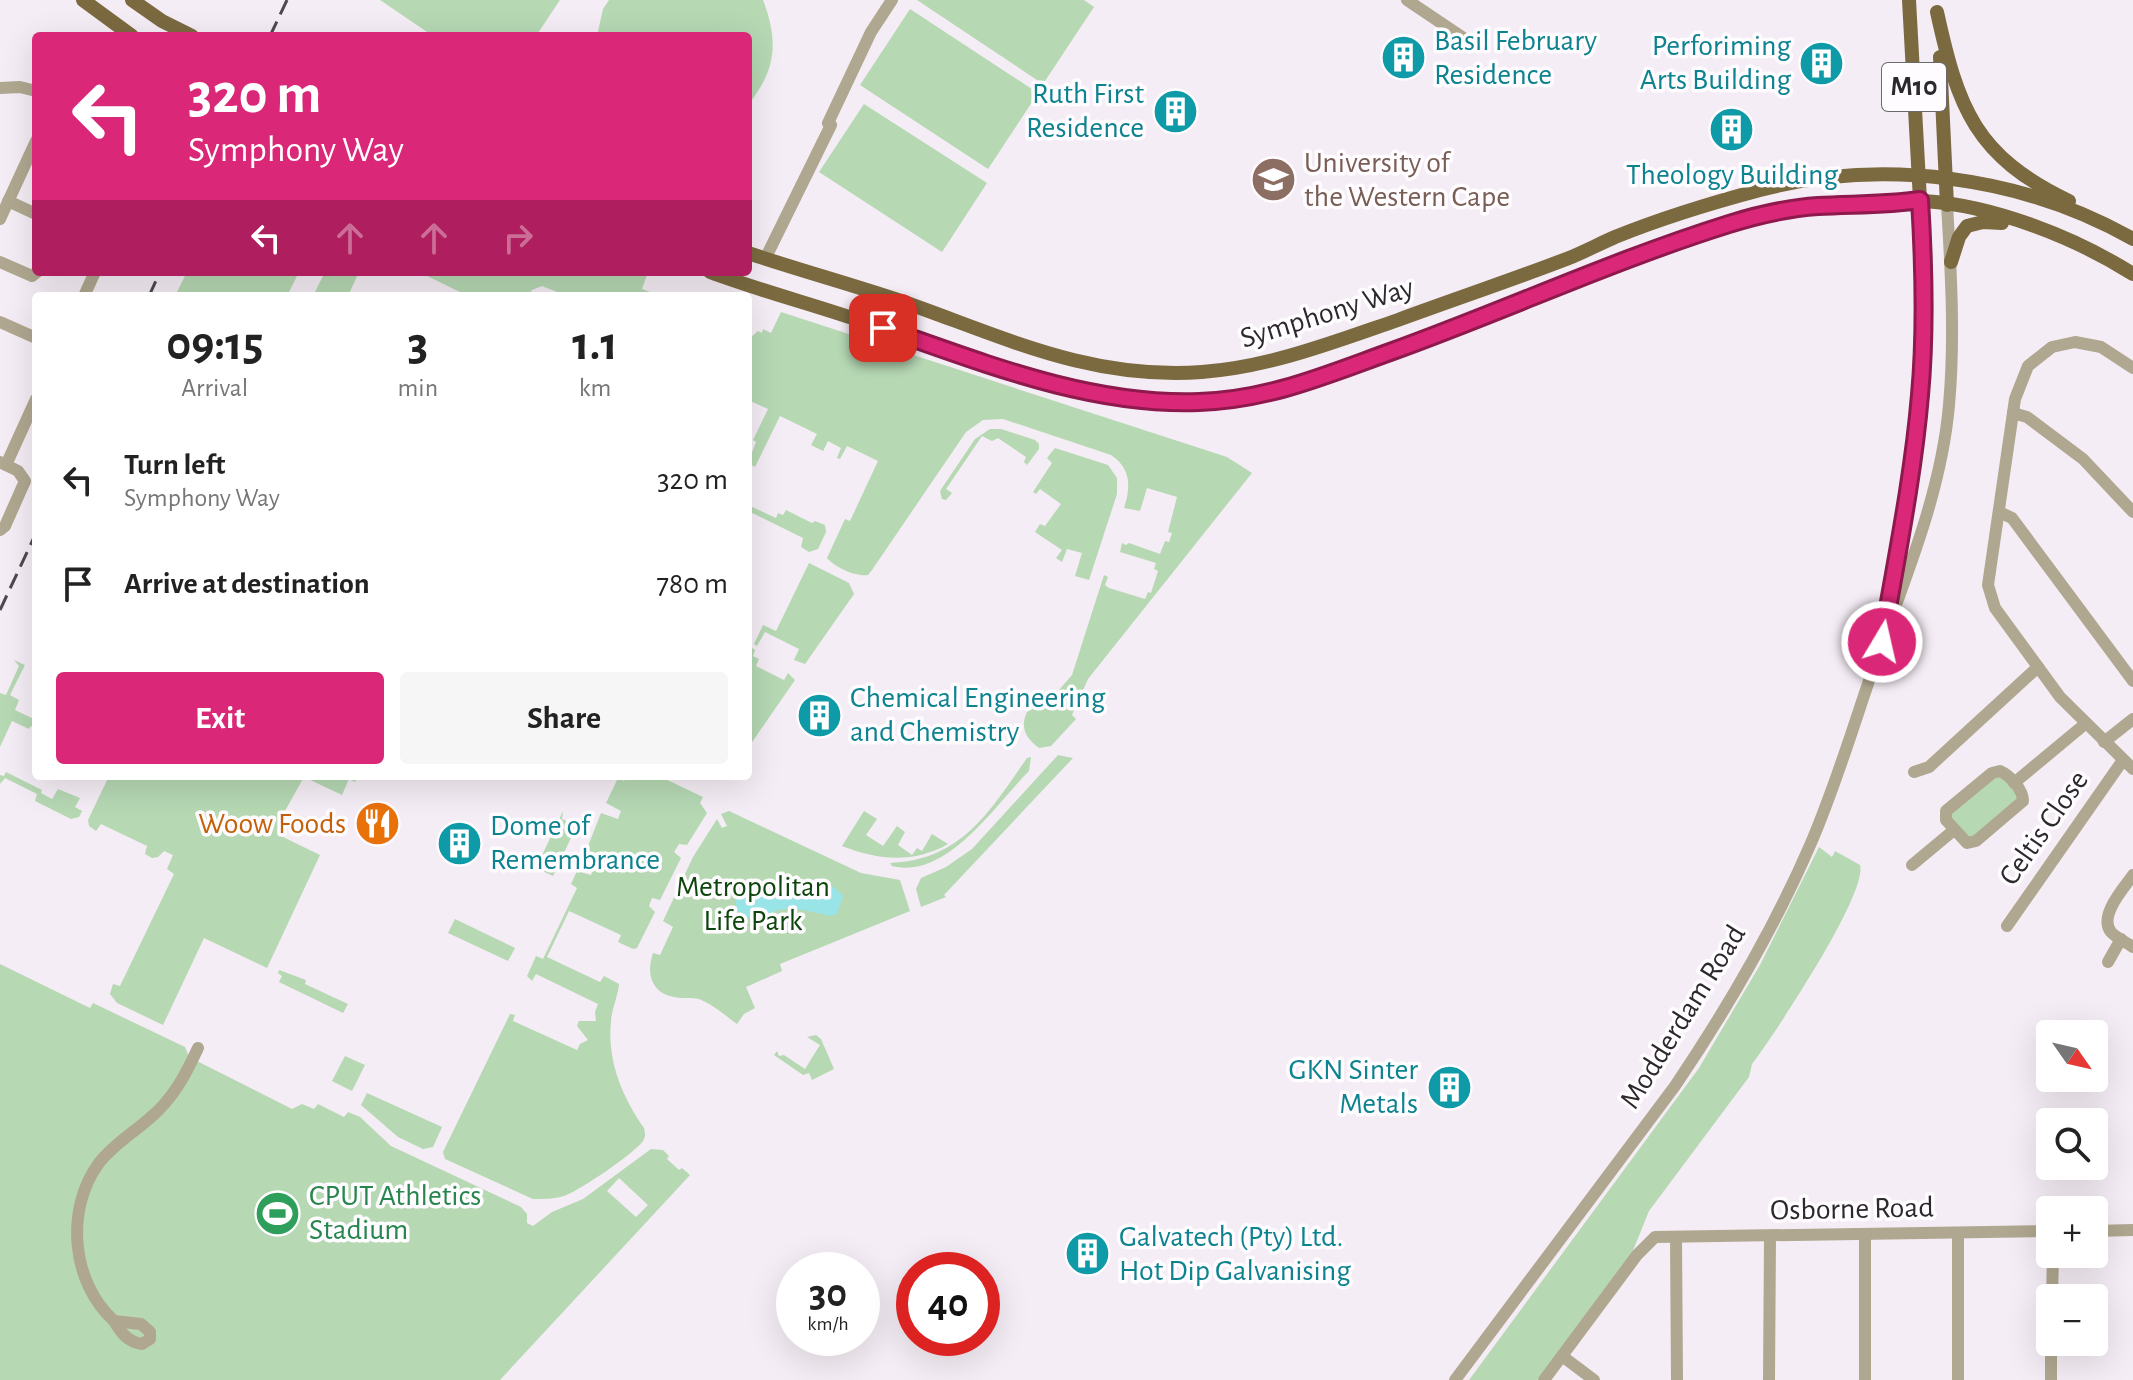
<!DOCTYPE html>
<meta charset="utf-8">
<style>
body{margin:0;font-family:"Alegreya Sans",sans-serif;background:#f6f6f6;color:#222;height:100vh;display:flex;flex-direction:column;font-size:30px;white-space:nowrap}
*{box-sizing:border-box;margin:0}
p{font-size:26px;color:#767676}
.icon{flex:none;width:44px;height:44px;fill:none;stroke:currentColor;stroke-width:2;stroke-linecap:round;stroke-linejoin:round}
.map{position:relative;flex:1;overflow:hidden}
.drawer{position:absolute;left:32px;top:292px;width:720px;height:488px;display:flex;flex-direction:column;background:#fff;border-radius:8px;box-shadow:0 8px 32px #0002}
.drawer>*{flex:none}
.banner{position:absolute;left:32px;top:32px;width:720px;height:244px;border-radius:8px;box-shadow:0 8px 32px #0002;background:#db2777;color:#fff;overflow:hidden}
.needle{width:52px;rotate:124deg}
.controls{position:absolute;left:2036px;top:1020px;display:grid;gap:16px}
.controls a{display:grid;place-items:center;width:72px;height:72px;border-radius:8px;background:#fff;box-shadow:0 8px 32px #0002;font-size:40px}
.speed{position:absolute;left:776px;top:1252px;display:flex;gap:16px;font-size:40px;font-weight:700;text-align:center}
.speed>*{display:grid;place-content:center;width:104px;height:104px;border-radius:50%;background:#fff;box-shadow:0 8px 32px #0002;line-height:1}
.speed small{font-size:20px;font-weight:400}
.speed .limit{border:12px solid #d22;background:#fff;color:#111}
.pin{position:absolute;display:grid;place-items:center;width:68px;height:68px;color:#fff;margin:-34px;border-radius:16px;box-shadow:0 4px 12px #0006}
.me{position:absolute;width:88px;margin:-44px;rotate:9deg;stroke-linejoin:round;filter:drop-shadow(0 0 6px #0008)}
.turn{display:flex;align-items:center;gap:28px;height:168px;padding:0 24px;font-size:36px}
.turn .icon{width:104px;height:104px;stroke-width:2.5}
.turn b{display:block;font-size:56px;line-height:68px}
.lanes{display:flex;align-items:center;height:76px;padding:0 24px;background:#0003;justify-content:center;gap:40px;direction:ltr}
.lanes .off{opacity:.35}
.eta{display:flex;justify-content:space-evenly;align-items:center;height:136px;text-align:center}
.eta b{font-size:48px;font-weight:700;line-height:56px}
.button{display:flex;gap:16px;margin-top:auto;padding:16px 24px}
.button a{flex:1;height:92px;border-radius:8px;background:#db2777;color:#fff;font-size:32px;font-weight:700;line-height:92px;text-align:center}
.button a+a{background:#f6f6f6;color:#222}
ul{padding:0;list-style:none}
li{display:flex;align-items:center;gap:24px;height:104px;padding:0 24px}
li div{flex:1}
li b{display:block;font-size:30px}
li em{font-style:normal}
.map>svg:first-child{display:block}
</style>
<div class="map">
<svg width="2133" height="1380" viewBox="0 0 2133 1380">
<rect width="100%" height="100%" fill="#f5edf5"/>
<g fill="#b6d8b3" fill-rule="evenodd">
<polygon points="380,0 560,0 536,36 433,36"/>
<path d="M 609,0 L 763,0 C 779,42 776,70 748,105 L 748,36 L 597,36 L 603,9 Z"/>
<polygon points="917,0 1084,0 1094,7 1043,84"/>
<polygon points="910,9 1038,93 988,169 860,85"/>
<polygon points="864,104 987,183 942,252 819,172"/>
<polygon points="187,272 299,272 287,296 175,296"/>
<polygon points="325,272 359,272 348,296 313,296"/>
<polygon points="419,272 648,272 642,289 661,296 567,296 542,286 532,290 528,296 468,296"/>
<path d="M 781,312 L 1227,457 L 1252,473 L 1088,679 L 1072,715 L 1076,719 L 1051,746 L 1039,748 C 1025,738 1020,727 1027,712 L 1059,690 L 1072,675 L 1104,575 L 1108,577 L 1105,585 L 1109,588 L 1145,599 L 1148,592 L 1151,593 L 1158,571 L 1154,569 L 1156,563 L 1120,552 L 1122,543 L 1126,545 L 1129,543 L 1160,554 L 1165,541 L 1169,542 L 1172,533 L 1168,532 L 1177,497 L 1147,488 L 1140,511 L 1124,508 C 1131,487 1131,468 1111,455 L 1003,419 L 983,420 L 966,432 L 872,570 L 868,575 C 855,577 835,567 827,558 L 845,519 L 850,521 L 878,461 L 847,446 L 840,459 L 837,458 L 841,448 L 828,441 L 823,451 L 811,445 L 817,434 L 780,416 L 755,467 L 748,463 L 756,442 L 753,440 L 768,409 L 748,400 L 748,336 L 751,337 L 758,331 L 762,333 L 763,329 L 771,333 Z"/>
<polygon points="990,429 1001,429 1035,440 1039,444 1039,449 1027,465 1024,462 1026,457 998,438 992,441 982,436 946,489 952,493 946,500 942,499 940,491 975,439"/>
<polygon points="1055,448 1108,465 1117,478 1117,494 1089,580 1075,576 1082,553 1067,549 1062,562 1056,558 1062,550 1035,532 1040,524 1045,526 1061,504 1040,489 1036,494 1033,492 1052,463 1047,458"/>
<polygon points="748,505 776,518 778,513 783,515 786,510 812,523 815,521 825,525 826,532 818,549 809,552 801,547 803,538 748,511"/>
<polygon points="809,563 849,583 854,594 805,664 794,660 799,649 765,632 757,646 754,644 763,625 776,631"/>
<polygon points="752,648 755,650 753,656 759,659 756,666 784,680 788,673 795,680 748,748 748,657"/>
<polygon points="14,660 25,665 10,695 19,700 15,710 36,720 36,728 31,726 29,729 12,721 0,747 0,693 6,695 19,666"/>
<polygon points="1058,755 1073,758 944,895 946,897 921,907 916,889 921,878 946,867 972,849"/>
<path d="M 1031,757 L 1029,771 C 996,804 947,880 892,866 L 890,863 C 962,860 990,811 1027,758 Z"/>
<polygon points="6,772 42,790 41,793 52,799 58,789 80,798 75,807 82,811 79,817 71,819 35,801 37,794 5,778 0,784 0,775 4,776"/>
<polygon points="1994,774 2003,775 2019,799 1969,840 1949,819 1950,810"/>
<polygon points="109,776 358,776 355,782 349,779 342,795 304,777 281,818 283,820 277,834 320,855 267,968 204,938 163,1025 117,1003 110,994 113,984 120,986 174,874 167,869 173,855 164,851 158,857 152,858 145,854 147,846 101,824 96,831 89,826 88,820"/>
<path d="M 627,776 L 659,776 L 703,797 L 700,803 L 707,813 L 687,845 L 679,844 L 674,852 L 681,858 L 660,900 L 652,898 L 649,906 L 655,912 L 637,948 L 633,949 L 618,942 L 621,935 L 569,911 L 547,957 L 600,982 L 604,976 L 619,984 C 618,996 612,1008 611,1021 C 607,1061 622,1096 644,1128 C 645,1133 646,1136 643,1141 C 635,1153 579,1191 564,1196 C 554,1199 544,1199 533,1199 L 445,1159 L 443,1152 L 510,1014 L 515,1015 L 513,1021 L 577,1050 L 580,1044 L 588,1040 L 577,1026 L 579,1021 L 596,1021 L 595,1012 L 598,1004 L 536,974 L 532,981 L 527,976 L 536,956 L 543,959 L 577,888 L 571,884 L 577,871 L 591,875 L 594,867 L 582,861 L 601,813 L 618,819 L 621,811 L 606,803 L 618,778 L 624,781 Z"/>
<polygon points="563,811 562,819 575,825 580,820 587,825 578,823 553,876 536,868"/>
<path d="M 729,811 L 861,873 L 900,880 L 910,911 L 780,964 L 782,971 L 746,987 L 755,1008 L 744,1014 L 737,1024 C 726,1016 712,1004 699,999 C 692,997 682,999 674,997 C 651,993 646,973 653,953 L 660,955 L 673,927 L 663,921 L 693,857 L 717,819 L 722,828 L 727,826 L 721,814 Z"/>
<path d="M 864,811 L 877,819 L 866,835 L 883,846 L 897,826 L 905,832 L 898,845 L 912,855 L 917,848 L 922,851 L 932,834 L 948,844 C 913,864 878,860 842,846 Z"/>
<path d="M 1819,847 L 1832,857 L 1835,851 L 1860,865 C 1868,894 1774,1035 1752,1064 L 1749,1077 L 1649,1211 L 1632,1253 L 1537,1380 L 1469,1380 L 1699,1068 L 1760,965 Z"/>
<polygon points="455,919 515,948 508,961 448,933"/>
<path d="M 0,964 L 90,1008 L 93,1003 L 185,1047 L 189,1057 L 292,1109 L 302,1104 L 314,1109 L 318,1104 L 344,1117 L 348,1112 L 360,1117 L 391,1146 L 521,1207 L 527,1214 L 527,1223 L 533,1226 L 552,1212 L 583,1199 L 651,1149 L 663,1150 L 669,1156 L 667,1159 L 679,1170 L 682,1168 L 690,1175 L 500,1380 L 0,1380 ZM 619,1178 L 648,1205 L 636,1217 L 607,1191 Z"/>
<polygon points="279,970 306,980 305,984 348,1004 343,1013 279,982 282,976 278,973"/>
<polygon points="816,1035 821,1039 834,1069 812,1080 809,1073 803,1075 774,1055 777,1051 779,1056 784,1055 805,1069 820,1045 807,1037"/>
<polygon points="345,1056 365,1065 352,1091 332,1081"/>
<polygon points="367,1093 442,1127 433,1147 423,1149 398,1137 361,1105"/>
</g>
<path fill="#99e4e7" d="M 751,879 C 760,881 768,885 777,885 C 805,884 821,871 843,896 L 837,914 L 830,916 C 815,913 800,908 785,909 C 762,911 761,929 737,911 C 734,897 737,885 751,879 Z"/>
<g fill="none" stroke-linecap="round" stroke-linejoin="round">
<g stroke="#b0a790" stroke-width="12">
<polyline points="1407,0 1468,41"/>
<polyline points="0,88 20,87 36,91"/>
<polyline points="8,201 36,214"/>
<polyline points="0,219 36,141"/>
<polyline points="769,251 831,125 828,123 871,32 892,0"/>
<polyline points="0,262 32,276 37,272"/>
<polyline points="84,296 95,272"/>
<polyline points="0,322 36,338"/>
<polyline points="2133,368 2101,347 2075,342 2052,347 2028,366 2015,399 1988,585 1995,608 2060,697 2133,769"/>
<polyline points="2013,413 2027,417 2083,459 2133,512"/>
<polyline points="0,462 18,471 25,481 5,526 0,530"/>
<polyline points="6,465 36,399"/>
<polyline points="1999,512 2012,518 2133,681"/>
<path d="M 1885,623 C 1898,546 1914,469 1921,391 C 1926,328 1924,264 1920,200"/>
<polyline points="2104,742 2133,719"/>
<path d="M 2000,771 C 2011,776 2023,790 2023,801 L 1976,841 L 1967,843 L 1946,820 L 1946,811 L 1992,773 Z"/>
<polyline points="1914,772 1929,767 2038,667"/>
<polyline points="2014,783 2085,724"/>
<polyline points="1912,865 1954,830"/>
<path d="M 2133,875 C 2124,888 2098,916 2111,932 C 2116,938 2126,942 2133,947"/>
<polyline points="2007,926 2123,760"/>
<polyline points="2108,962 2121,939"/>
<polyline points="2094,1231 2133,1230"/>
<polyline points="1958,1233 1958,1380"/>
<polyline points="1676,1237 1677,1380"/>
<polyline points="2052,1298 2053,1254"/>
<path d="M 114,1321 C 121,1333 128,1342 142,1344 L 150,1339 L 150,1332 L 141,1324 L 114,1321 C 71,1282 65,1209 99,1163 C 113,1145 133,1133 150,1118 C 173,1099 186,1074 198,1048"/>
<polyline points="1562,1356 1594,1380"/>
<path d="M 1455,1380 L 1675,1086 C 1727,1009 1774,929 1811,843 C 1839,778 1858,710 1882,643 C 1910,567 1942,486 1949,405 C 1955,339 1951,271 1947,205"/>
<polyline points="1544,1380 1637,1255 1655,1237 2050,1231"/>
<polyline points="1769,1380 1770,1236"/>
<polyline points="1865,1380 1865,1236"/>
<polyline points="2051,1380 2051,1342"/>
</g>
<g stroke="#7b6a40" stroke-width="14">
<polyline points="83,0 132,36"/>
<polyline points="132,0 162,21 192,36"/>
<polyline points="1909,0 1920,200"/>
<path d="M 1937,12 C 1958,108 1975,156 2069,201"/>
<polyline points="1940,57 1947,205"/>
<path d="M 748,253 C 799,270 850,284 901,301 C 1004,337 1089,380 1202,372 C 1270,367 1334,342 1398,320 C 1455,299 1512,280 1569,258 C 1584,252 1599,244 1615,237 C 1662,218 1711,203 1760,190 C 1883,158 2022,176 2133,239"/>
<polyline points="1951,262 1959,237 1967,226 1983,222 2002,223"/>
<path d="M 710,272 C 761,291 815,305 867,323 C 984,363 1110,417 1237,400 C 1292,392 1343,369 1394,350 C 1464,325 1533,296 1604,271 C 1655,252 1706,229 1759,216 C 1791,208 1823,207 1856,205 C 1877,204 1902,199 1923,201 C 1993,205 2074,237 2133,274"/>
</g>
<g stroke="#4d494d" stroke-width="3" stroke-dasharray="16 8" stroke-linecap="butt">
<polyline points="270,36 287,0"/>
<polyline points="149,296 160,272"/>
<polyline points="0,610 36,533"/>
</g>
</g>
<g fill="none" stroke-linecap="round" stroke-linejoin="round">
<defs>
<path id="route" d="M 883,328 C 984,363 1090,406 1199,402 C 1268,400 1326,375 1390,352 C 1504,311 1614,260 1729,224 C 1758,215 1788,208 1818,206 C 1852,204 1886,205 1920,200 C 1924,265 1926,330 1920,395 C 1913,478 1896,560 1882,642"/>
</defs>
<use href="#route" stroke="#8e194d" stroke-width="20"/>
<use href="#route" stroke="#db2777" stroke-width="14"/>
</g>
<defs>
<symbol id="building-disc" viewBox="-11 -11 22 22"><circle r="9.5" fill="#0f9aa8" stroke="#fffcff"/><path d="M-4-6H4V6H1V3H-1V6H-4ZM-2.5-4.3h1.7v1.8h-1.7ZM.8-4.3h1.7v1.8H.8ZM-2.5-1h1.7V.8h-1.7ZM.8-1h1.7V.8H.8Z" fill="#fff"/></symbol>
<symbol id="university-disc" viewBox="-11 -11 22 22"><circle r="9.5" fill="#8d6e63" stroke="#fffcff"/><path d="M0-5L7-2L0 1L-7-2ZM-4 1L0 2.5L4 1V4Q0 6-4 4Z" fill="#fff"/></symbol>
<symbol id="restaurant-disc" viewBox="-11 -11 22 22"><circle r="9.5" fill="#e8710a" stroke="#fffcff"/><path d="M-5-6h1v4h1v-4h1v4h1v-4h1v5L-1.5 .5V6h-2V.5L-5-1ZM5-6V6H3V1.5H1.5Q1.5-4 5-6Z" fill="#fff"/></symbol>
<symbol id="stadium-disc" viewBox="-11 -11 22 22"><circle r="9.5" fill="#2e9e5b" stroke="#fffcff"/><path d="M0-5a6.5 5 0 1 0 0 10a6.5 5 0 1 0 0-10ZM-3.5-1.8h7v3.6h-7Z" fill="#fff"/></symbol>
</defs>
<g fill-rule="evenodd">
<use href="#building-disc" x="1378" y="32" width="51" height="51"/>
<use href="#building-disc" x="1796" y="38" width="51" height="51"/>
<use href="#building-disc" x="1150" y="86" width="51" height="51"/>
<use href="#building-disc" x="1706" y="104" width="51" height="51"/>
<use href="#university-disc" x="1248" y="154" width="51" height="51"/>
<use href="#building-disc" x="794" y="690" width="51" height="51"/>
<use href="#restaurant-disc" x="352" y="798" width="51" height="51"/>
<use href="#building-disc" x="434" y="818" width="51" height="51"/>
<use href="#building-disc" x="1424" y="1062" width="51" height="51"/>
<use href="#stadium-disc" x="252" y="1188" width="51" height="51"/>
<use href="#building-disc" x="1062" y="1228" width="51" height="51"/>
</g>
<g text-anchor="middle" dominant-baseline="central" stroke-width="7" stroke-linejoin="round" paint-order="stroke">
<rect fill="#fffcff" stroke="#6b686b" stroke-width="2" x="1882" y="63" width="64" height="48" rx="6"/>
<g font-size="28" font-weight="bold" fill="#2c292c">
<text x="1914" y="87">M10</text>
</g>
<g font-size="30" fill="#0d838f" stroke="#fffcff" text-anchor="start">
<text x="1434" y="41">Basil February<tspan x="1434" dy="34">Residence</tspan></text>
<text x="1791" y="46" text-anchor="end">Perforiming<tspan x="1791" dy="34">Arts Building</tspan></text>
<text x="1144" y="94" text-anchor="end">Ruth First<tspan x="1144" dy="34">Residence</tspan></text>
<text x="1732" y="175" text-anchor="middle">Theology Building</text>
<text x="850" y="698">Chemical Engineering<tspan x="850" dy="34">and Chemistry</tspan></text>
<text x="490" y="826">Dome of<tspan x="490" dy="34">Remembrance</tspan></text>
<text x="1418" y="1070" text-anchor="end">GKN Sinter<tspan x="1418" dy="34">Metals</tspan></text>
<text x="1119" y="1237">Galvatech (Pty) Ltd.<tspan x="1119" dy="34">Hot Dip Galvanising</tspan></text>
</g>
<g font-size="30" fill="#785e54" stroke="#fffcff" text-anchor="start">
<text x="1304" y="163">University of<tspan x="1304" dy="34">the Western Cape</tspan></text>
</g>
<g font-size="30" fill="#2c292c" stroke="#fffcff">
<text transform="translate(1327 313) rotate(-17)">Symphony Way</text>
<text transform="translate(2044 828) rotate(-55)">Celtis Close</text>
<text transform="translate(1683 1017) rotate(-58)">Modderdam Road</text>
<text transform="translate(1852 1209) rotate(-1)">Osborne Road</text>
</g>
<g font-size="30" fill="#c56008" stroke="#fffcff" text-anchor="end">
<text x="346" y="824">Woow Foods</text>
</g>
<g font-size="30" fill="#0d460c" stroke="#fffcff">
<text x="753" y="887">Metropolitan<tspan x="753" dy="34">Life Park</tspan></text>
</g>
<g font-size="30" fill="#27864d" stroke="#fffcff" text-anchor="start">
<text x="309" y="1196">CPUT Athletics<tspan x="309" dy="34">Stadium</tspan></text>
</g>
</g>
</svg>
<div class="controls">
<a><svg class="needle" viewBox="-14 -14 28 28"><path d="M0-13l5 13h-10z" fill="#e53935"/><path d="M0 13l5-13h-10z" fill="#767676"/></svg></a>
<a><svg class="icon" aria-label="search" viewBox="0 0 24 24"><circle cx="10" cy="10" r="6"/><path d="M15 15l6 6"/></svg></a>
<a>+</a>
<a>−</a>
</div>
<div class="speed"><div>30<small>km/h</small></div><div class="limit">40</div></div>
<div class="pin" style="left:883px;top:328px;background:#d93025"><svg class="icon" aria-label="arrive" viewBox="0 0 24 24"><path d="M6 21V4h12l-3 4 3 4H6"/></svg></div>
<svg class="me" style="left:1882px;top:642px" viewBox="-20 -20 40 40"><circle r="17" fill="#db2777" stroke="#fff" stroke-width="3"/><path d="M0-11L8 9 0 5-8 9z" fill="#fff"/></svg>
<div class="banner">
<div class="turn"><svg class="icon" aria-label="left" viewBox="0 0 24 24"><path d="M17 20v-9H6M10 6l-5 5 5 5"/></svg><div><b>320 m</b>Symphony Way</div></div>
<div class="lanes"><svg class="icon" aria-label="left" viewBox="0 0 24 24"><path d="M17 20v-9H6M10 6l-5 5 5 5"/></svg><svg class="icon off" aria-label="ahead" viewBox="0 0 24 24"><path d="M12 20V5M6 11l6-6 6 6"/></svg><svg class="icon off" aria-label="ahead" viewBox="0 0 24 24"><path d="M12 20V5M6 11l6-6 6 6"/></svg><svg class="icon off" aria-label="right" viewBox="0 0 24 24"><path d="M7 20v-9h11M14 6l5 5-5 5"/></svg></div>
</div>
<section class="drawer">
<div class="eta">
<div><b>09:15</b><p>Arrival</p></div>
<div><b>3</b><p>min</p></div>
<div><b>1.1</b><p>km</p></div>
</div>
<ul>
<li><svg class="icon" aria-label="left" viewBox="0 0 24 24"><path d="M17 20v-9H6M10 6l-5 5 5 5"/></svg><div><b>Turn left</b><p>Symphony Way</p></div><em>320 m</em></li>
<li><svg class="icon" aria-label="arrive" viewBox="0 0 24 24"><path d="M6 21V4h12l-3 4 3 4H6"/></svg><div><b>Arrive at destination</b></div><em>780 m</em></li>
</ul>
<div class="button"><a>Exit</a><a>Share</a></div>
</section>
</div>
